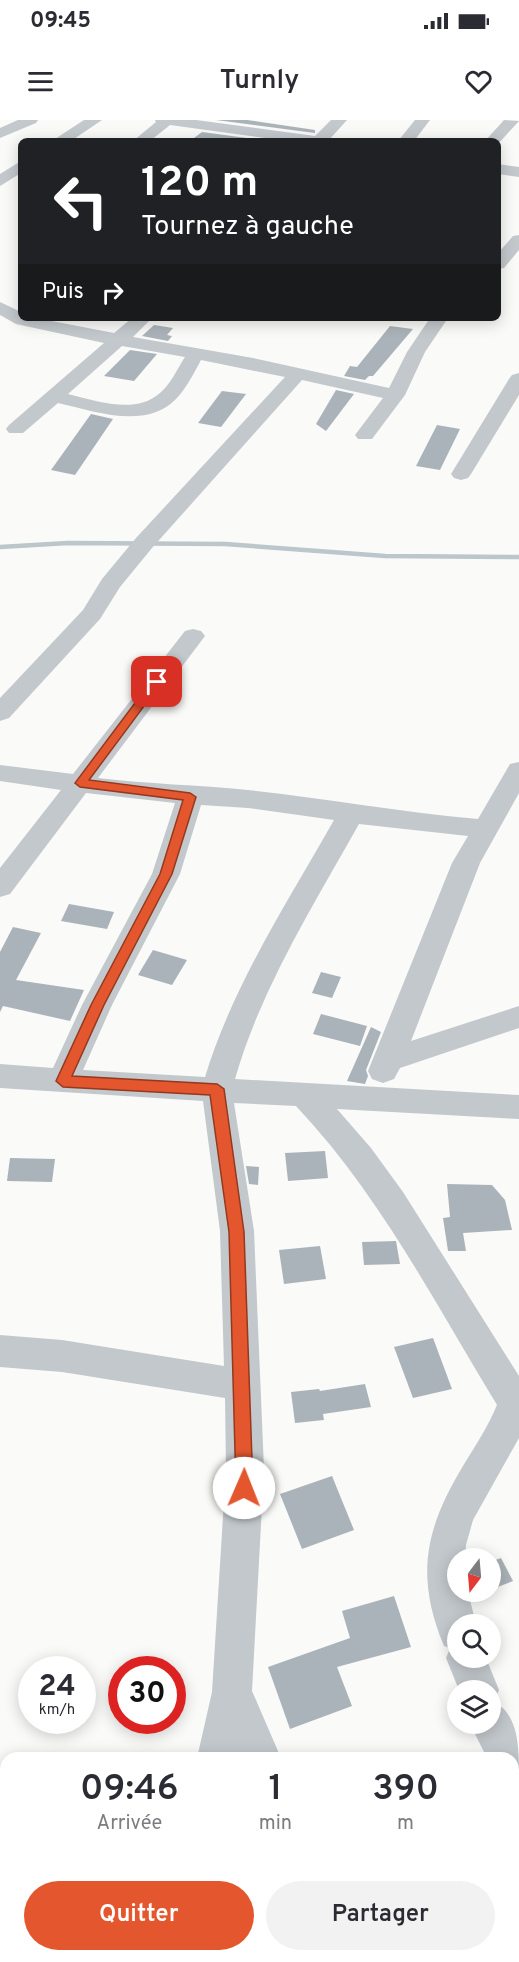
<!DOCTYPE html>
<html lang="fr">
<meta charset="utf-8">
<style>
body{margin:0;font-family:Overpass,sans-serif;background:#f2f2f3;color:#2b2b33;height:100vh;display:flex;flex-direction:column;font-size:22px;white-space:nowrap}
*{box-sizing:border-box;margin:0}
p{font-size:20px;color:#7c7c81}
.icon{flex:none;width:33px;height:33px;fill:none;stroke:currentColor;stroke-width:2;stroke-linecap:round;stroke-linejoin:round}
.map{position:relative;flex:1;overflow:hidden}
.drawer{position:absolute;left:0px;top:1632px;width:519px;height:210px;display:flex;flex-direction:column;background:#fff;border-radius:18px 18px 0 0;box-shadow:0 3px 15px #0003}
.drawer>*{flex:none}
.guide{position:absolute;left:18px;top:18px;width:483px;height:183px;border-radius:9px;box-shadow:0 3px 15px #0003;background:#202124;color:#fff;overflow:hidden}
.needle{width:39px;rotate:196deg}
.buttons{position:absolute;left:447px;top:1428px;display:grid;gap:12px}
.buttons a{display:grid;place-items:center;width:54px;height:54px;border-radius:50%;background:#fff;box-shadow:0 3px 15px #0003;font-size:30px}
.speed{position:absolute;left:18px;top:1536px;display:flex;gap:12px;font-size:30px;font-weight:700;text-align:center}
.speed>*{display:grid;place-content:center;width:78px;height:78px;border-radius:50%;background:#fff;box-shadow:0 3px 15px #0003;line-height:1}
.speed small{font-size:15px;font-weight:400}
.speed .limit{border:9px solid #d22;background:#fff;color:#111}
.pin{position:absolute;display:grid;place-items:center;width:51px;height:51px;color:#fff;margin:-26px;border-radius:12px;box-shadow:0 3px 9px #0006}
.me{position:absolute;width:66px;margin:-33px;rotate:1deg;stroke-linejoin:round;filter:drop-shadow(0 0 4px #0008)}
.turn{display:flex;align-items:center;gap:21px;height:126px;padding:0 24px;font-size:27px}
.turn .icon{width:78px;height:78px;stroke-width:2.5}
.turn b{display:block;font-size:42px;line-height:51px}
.then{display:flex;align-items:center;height:57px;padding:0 24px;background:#0003;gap:12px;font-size:22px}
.eta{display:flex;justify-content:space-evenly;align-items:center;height:102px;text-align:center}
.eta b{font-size:36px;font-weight:600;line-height:42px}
.primary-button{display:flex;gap:12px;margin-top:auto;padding:12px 24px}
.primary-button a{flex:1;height:69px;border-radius:36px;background:#e4572e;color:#fff;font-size:24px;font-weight:600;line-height:69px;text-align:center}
.primary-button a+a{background:#f2f2f3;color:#2b2b33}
.status{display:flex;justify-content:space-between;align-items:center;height:42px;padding:0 30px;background:#fff;direction:ltr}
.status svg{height:16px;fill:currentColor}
header{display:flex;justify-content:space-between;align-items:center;height:78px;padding:0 24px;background:#fff;font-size:27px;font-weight:600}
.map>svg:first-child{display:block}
</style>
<div class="status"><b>09:45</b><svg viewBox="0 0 49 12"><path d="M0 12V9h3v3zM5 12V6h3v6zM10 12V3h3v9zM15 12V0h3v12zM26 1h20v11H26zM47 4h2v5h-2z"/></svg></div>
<header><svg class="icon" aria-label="menu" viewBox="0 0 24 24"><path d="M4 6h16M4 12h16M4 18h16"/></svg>Turnly<svg class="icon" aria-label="heart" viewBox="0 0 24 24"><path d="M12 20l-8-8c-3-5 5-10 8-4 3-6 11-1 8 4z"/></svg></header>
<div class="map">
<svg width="519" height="1842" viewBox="0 0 519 1842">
<rect width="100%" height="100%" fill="#fafaf8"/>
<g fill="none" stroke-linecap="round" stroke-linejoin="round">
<polyline stroke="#bbc7cb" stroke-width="4.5" points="0,427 68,423 225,424 385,436 519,437"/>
</g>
<g fill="#aab3b9">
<polygon points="216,0 247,0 315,10 315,13"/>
<polygon points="202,12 270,21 190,21"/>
<polygon points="154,205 173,208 167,215 172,216 168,221 142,216"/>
<polygon points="390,206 413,209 373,256 369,256 365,260 344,256 350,246 357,247"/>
<polygon points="130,230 157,234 134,261 104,256"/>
<polygon points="336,270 354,274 326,311 316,304"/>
<polygon points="222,271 246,274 221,307 198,303"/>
<polygon points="91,294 113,299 75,355 51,350"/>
<polygon points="437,305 460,309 440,350 416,346"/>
<polygon points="69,784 114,792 107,809 61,801"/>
<polygon points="13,807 41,813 16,860 84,870 70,901 3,886 0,892 0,832"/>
<polygon points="153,830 187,840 172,865 138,855"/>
<polygon points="321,852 341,857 332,878 312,873"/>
<polygon points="321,894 367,906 360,926 313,914"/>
<polygon points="371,907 381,912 366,950 368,956 365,964 347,961"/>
<polygon points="325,1031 328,1058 288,1061 285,1033"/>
<polygon points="10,1038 55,1039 52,1062 7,1061"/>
<polygon points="246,1046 259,1047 258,1065 249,1064"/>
<polygon points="447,1064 492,1065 505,1080 512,1110 463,1113 466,1131 448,1131 443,1098 450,1097"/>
<polygon points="396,1121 400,1144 364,1145 362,1122"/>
<polygon points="320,1126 326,1159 284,1164 279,1130"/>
<polygon points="433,1218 452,1269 413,1278 394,1227"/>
<polygon points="365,1264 371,1287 323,1294 324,1300 295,1303 291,1272 319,1269 320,1271"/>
<polygon points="332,1356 354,1410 302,1429 280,1374"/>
<polygon points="501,1438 513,1461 490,1470 490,1442"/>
<polygon points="394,1476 411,1527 337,1547 352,1586 290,1609 268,1547 350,1518 342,1491"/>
</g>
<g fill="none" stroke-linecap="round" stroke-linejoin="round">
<g fill="#c3c8cc" fill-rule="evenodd">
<polygon points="18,0 38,0 36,3 0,18 0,8"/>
<polygon points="84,0 102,0 71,21 52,21"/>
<polygon points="155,0 196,0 315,16 331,0 347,0 328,21 286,21 170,5 150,21 133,21 156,2"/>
<polygon points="415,0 430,0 414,21 398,21"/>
<polygon points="504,0 519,1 498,24 498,21 485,21"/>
<polygon points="21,41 21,53 0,66 0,54"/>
<polygon points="498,44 519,47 519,57 498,54"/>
<polygon points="519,115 519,130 504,148 498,149 498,133 513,116"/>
<path d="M 0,182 L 21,192 L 21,198 L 36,198 L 114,213 L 132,198 L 152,198 L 133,217 L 253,238 L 389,268 L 407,232 L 430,198 L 448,198 L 425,232 L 405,275 L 372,319 L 358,319 L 355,315 L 383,278 L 302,260 L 152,428 L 120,467 L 100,499 L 9,598 L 0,601 L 0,578 L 83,490 L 102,459 L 136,418 L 285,257 L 201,240 C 194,253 186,269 175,280 C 144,310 94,291 58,283 L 23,313 L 9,313 L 6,309 L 9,305 L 104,223 L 16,204 L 0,195 ZM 122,226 L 185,237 C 177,249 171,264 160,273 C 135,295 97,281 68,274 Z"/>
<polygon points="519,253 519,275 471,354 468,358 461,360 454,358 451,354 509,259 512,255"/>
<path d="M 193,509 L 201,511 L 205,516 L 98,658 C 148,664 198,665 248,670 C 325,678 400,692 478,699 L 510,644 L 519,642 L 519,673 L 480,743 L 411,921 L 519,886 L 519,908 L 400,948 L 394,959 L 383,963 L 372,959 L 368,951 L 452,743 L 468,716 L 359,704 C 313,786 261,868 235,959 L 519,975 L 519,999 L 337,989 L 371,1028 L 403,1072 L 519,1256 L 519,1318 L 473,1400 L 466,1425 L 465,1438 L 458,1438 L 458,1472 L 468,1472 L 476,1504 L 458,1504 L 458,1538 L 486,1538 L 499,1570 L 494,1582 C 519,1594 519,1629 519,1655 L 513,1657 L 513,1638 L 487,1638 L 470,1604 L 490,1604 L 490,1570 L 459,1570 L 446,1538 L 450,1528 L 444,1526 C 415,1456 425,1409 463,1346 C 475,1326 488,1307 497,1285 C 435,1183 379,1074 296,986 L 234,983 L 254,1111 L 264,1349 L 252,1571 L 281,1638 L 197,1638 L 212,1572 L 226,1349 L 225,1278 L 62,1252 L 0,1247 L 0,1215 L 62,1220 L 224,1246 L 220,1111 L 203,981 L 0,968 L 0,944 L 53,948 L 82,885 L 152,754 L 175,683 L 86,673 L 10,774 L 0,777 L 0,748 L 61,670 L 0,661 L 0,645 L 73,654 L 185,511 ZM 201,685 L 248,688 L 334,700 C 287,783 233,865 205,957 L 83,950 L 112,885 L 180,754 Z"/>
<polygon points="143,1836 189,1836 187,1842 141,1842"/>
<polygon points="322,1836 368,1836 371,1842 325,1842"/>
</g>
</g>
<polygon fill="#e4572e" stroke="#94391e" stroke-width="1.5" points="157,558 162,562 89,660 190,673 196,677 172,754 104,885 72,956 217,964 224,969 244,1112 253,1368 250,1374 244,1376 238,1374 236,1368 229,1112 210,975 63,967 56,961 91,885 160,754 183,680 80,667 75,663 153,559"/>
</svg>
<div class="buttons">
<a><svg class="needle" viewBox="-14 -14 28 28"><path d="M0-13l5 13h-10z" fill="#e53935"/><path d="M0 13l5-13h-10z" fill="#7c7c81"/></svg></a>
<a><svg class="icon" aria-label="search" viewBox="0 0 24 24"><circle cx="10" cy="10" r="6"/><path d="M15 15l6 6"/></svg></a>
<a><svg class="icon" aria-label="layers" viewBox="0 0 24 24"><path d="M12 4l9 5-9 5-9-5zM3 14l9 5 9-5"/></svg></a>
</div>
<div class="speed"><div>24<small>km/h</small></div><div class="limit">30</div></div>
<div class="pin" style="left:157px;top:562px;background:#d93025"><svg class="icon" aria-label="arrive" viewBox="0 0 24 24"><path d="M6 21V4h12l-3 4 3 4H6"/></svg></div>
<svg class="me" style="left:244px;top:1368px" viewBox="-20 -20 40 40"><circle r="19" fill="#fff"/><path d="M0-13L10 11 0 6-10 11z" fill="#e4572e"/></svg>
<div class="guide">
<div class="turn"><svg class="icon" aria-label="left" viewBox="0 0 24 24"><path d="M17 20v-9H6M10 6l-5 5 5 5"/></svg><div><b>120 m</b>Tournez à gauche</div></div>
<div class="then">Puis<svg class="icon" aria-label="right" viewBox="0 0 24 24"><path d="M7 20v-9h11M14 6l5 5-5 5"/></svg></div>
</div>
<section class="drawer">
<div class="eta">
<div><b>09:46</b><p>Arrivée</p></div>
<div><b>1</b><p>min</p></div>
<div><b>390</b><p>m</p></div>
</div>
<div class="primary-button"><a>Quitter</a><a>Partager</a></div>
</section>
</div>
